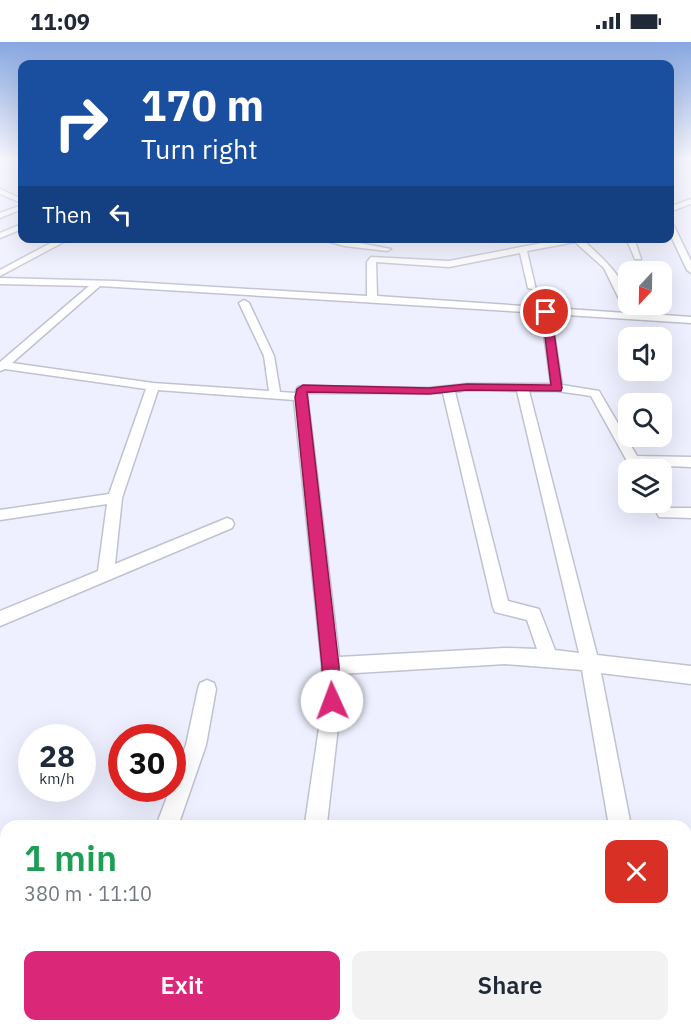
<!DOCTYPE html>
<meta charset="utf-8">
<style>
body{margin:0;font-family:"IBM Plex Sans",sans-serif;background:#f2f2f3;color:#1f2937;height:100vh;display:flex;flex-direction:column;font-size:22px;white-space:nowrap}
*{box-sizing:border-box;margin:0}
p{font-size:20px;color:#747a83}
.icon{flex:none;width:33px;height:33px;fill:none;stroke:currentColor;stroke-width:2;stroke-linecap:round;stroke-linejoin:round}
.map{position:relative;flex:1;overflow:hidden}
.side{position:absolute;left:0px;top:778px;width:692px;height:212px;display:flex;flex-direction:column;background:#fff;border-radius:18px 18px 0 0;box-shadow:0 6px 24px #0002}
.side>*{flex:none}
.banner{position:absolute;left:18px;top:18px;width:656px;height:183px;border-radius:12px;box-shadow:0 6px 24px #0002;background:#1a4fa0;color:#fff;overflow:hidden}
.needle{width:39px;rotate:202deg}
.tools{position:absolute;left:618px;top:219px;display:grid;gap:12px}
.tools a{display:grid;place-items:center;width:54px;height:54px;border-radius:12px;background:#fff;box-shadow:0 6px 24px #0002;font-size:30px}
.speed{position:absolute;left:18px;top:682px;display:flex;gap:12px;font-size:30px;font-weight:700;text-align:center}
.speed>*{display:grid;place-content:center;width:78px;height:78px;border-radius:50%;background:#fff;box-shadow:0 6px 24px #0002;line-height:1}
.speed small{font-size:15px;font-weight:400}
.speed .limit{border:9px solid #d22;background:#fff;color:#111}
.pin{position:absolute;display:grid;place-items:center;width:51px;height:51px;color:#fff;margin:-26px;border:3px solid #fff;border-radius:50%;box-shadow:0 2px 6px #0007}
.me{position:absolute;width:66px;margin:-33px;rotate:358deg;stroke-linejoin:round;filter:drop-shadow(0 0 4px #0008)}
.turn{display:flex;align-items:center;gap:21px;height:126px;padding:0 24px;font-size:27px}
.turn .icon{width:78px;height:78px;stroke-width:2.5}
.turn b{display:block;font-size:42px;line-height:51px}
.then{display:flex;align-items:center;height:57px;padding:0 24px;background:#0003;gap:12px;font-size:22px}
.round{display:grid;place-items:center;flex:none;width:63px;height:63px;border-radius:12px;background:#f2f2f3}
.summary{display:flex;align-items:center;justify-content:space-between;height:102px;padding:0 24px}
h1{font-size:36px;font-weight:600;line-height:45px;color:#1e9e55}
.cta{display:flex;gap:12px;margin-top:auto;padding:12px 24px}
.cta a{flex:1;height:69px;border-radius:12px;background:#db2777;color:#fff;font-size:24px;font-weight:600;line-height:69px;text-align:center}
.cta a+a{background:#f2f2f3;color:#1f2937}
.status{display:flex;justify-content:space-between;align-items:center;height:42px;padding:0 30px;background:#fff;direction:ltr}
.status svg{height:16px;fill:currentColor}
.map>svg:first-child{display:block}
</style>
<div class="status"><b>11:09</b><svg viewBox="0 0 49 12"><path d="M0 12V9h3v3zM5 12V6h3v6zM10 12V3h3v9zM15 12V0h3v12zM26 1h20v11H26zM47 4h2v5h-2z"/></svg></div>
<div class="map">
<svg width="691" height="989" viewBox="0 0 691 989">
<rect width="100%" height="100%" fill="#eff0ff"/>
<g fill="none" stroke-linecap="round" stroke-linejoin="round">
<defs>
<g id="minor">
<polygon points="0,147 22,157 22,161 0,152"/>
<polygon points="691,157 691,162 669,170 669,165"/>
<polygon points="22,163 22,167 0,176 0,171"/>
<polygon points="669,180 673,182 691,219 691,231 687,228 669,190"/>
<polygon points="22,182 22,187 0,196 0,191"/>
<polygon points="60,196 71,196 0,234 0,228"/>
<polygon points="315,196 332,196 391,207 387,209 345,204"/>
<path d="M 568,196 L 587,196 L 583,198 C 600,214 628,237 628,262 L 632,262 L 637,271 L 691,275 L 691,281 L 551,272 L 562,343 L 599,349 L 637,414 L 691,415 L 691,425 L 643,423 L 645,428 L 632,428 L 591,354 L 557,349 L 529,349 L 597,613 L 691,624 L 691,642 L 601,631 L 631,784 L 609,784 L 582,628 L 505,622 L 340,632 L 341,659 L 327,781 L 325,784 L 307,784 L 305,781 L 323,659 L 322,624 L 294,358 L 158,348 L 122,456 L 115,522 L 227,476 L 232,478 L 234,482 L 232,486 L 0,584 L 0,569 L 98,529 L 107,462 L 0,478 L 0,468 L 109,452 L 146,347 L 5,327 L 0,329 L 0,320 L 89,244 L 0,242 L 0,236 L 115,239 L 367,254 L 367,220 L 371,215 L 449,219 ZM 575,200 L 604,226 L 626,271 L 377,254 L 376,220 L 449,225 L 520,211 L 528,246 L 536,248 L 527,209 ZM 100,244 L 541,271 L 551,342 L 467,342 L 429,346 L 302,344 L 298,345 L 295,351 L 280,350 L 274,314 L 249,261 L 244,258 L 239,261 L 264,314 L 269,349 L 153,341 L 12,321 ZM 467,348 L 517,349 L 579,611 L 555,608 L 539,567 L 508,559 L 455,350 ZM 307,351 L 443,351 L 493,565 L 495,570 L 527,578 L 537,607 L 505,606 L 339,615 Z"/>
<polygon points="626,196 634,196 641,217 635,217"/>
<polygon points="662,456 668,466 691,466 691,476 659,475 651,460 662,460"/>
<polygon points="207,638 214,641 216,647 206,703 178,784 156,784 170,747 172,747 172,740 186,703 198,647 200,641"/>
<polygon points="30,984 58,984 56,989 28,989"/>
</g>
</defs>
<use href="#minor" stroke="#c1c2d0" stroke-width="3"/>
<use href="#minor" fill="#fff" fill-rule="evenodd"/>
</g>
<linearGradient id="sky" x2="0" y2="1"><stop stop-color="#87a7e1"/><stop offset="0.46" stop-color="#f8f8ff"/><stop offset="1" stop-color="#f8f8ff" stop-opacity="0"/></linearGradient>
<rect width="691" height="255" fill="url(#sky)"/>
<polygon fill="#db2777" stroke="#8e194d" stroke-width="1.5" points="546,267 551,270 562,346 561,349 467,348 429,352 307,350 339,624 340,659 338,665 332,668 326,665 323,659 322,624 295,355 297,347 303,343 429,346 467,342 551,343 542,270"/>
</svg>
<div class="tools">
<a><svg class="needle" viewBox="-14 -14 28 28"><path d="M0-13l5 13h-10z" fill="#e53935"/><path d="M0 13l5-13h-10z" fill="#747a83"/></svg></a>
<a><svg class="icon" aria-label="sound" viewBox="0 0 24 24"><path d="M4 9h4l5-4v14l-5-4H4zM17 9q2 3 0 6"/></svg></a>
<a><svg class="icon" aria-label="search" viewBox="0 0 24 24"><circle cx="10" cy="10" r="6"/><path d="M15 15l6 6"/></svg></a>
<a><svg class="icon" aria-label="layers" viewBox="0 0 24 24"><path d="M12 4l9 5-9 5-9-5zM3 14l9 5 9-5"/></svg></a>
</div>
<div class="speed"><div>28<small>km/h</small></div><div class="limit">30</div></div>
<div class="pin" style="left:546px;top:270px;background:#d93025"><svg class="icon" aria-label="arrive" viewBox="0 0 24 24"><path d="M6 21V4h12l-3 4 3 4H6"/></svg></div>
<svg class="me" style="left:332px;top:659px" viewBox="-20 -20 40 40"><circle r="19" fill="#fff"/><path d="M0-13L10 11 0 6-10 11z" fill="#db2777"/></svg>
<div class="banner">
<div class="turn"><svg class="icon" aria-label="right" viewBox="0 0 24 24"><path d="M7 20v-9h11M14 6l5 5-5 5"/></svg><div><b>170 m</b>Turn right</div></div>
<div class="then">Then<svg class="icon" aria-label="left" viewBox="0 0 24 24"><path d="M17 20v-9H6M10 6l-5 5 5 5"/></svg></div>
</div>
<section class="side">
<div class="summary"><div><h1>1 min</h1><p>380 m · 11:10</p></div><a class="round" style="background:#d93025;color:#fff"><svg class="icon" aria-label="close" viewBox="0 0 24 24"><path d="M6 6l12 12M18 6L6 18"/></svg></a></div>
<div class="cta"><a>Exit</a><a>Share</a></div>
</section>
</div>
